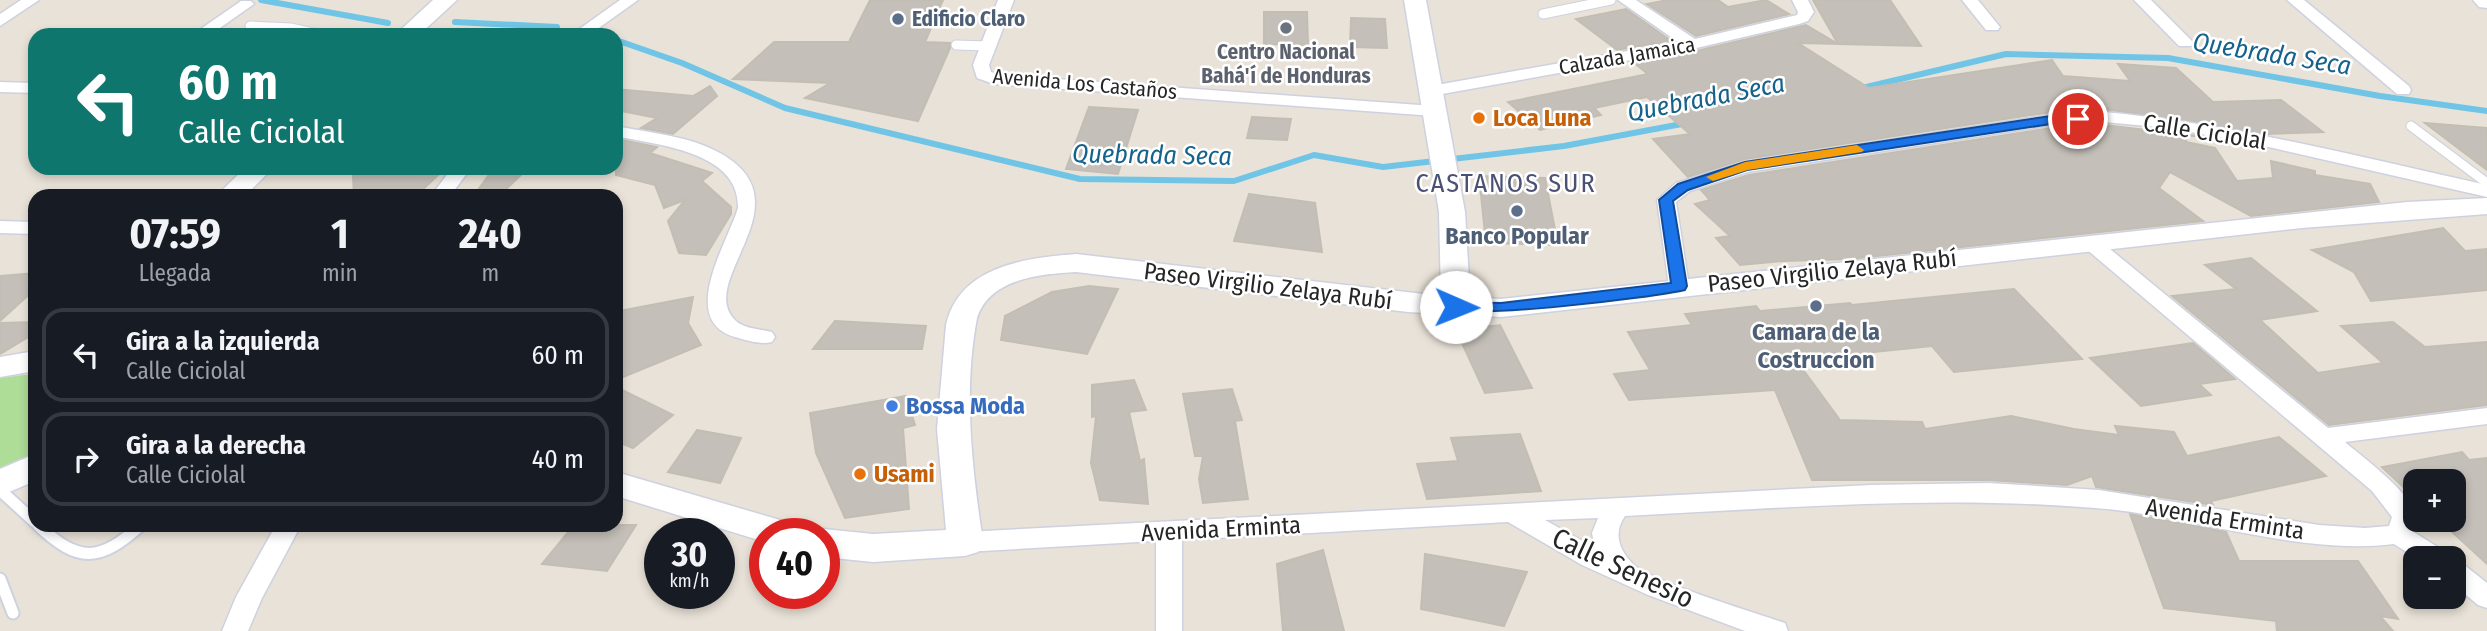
<!DOCTYPE html>
<html lang="es">
<meta charset="utf-8">
<style>
body{margin:0;font-family:"Fira Sans Condensed",sans-serif;background:#242831;color:#f1f3f6;height:100vh;display:flex;flex-direction:column;font-size:26px;white-space:nowrap}
*{box-sizing:border-box;margin:0}
p{font-size:23px;color:#9ea1a6}
.icon{flex:none;width:38px;height:38px;fill:none;stroke:currentColor;stroke-width:2;stroke-linecap:round;stroke-linejoin:round}
.map{position:relative;flex:1;overflow:hidden}
.details{position:absolute;left:28px;top:189px;width:595px;height:343px;display:flex;flex-direction:column;background:#171b24;border-radius:21px;box-shadow:0 4px 10px #0003}
.details>*{flex:none}
.banner{position:absolute;left:28px;top:28px;width:595px;height:147px;border-radius:21px;box-shadow:0 4px 10px #0003;background:#0f766e;color:#fff;overflow:hidden}
.buttons{position:absolute;left:2403px;top:469px;display:grid;gap:14px}
.buttons a{display:grid;place-items:center;width:63px;height:63px;border-radius:14px;background:#171b24;box-shadow:0 4px 10px #0003;font-size:35px}
.speed{position:absolute;left:644px;top:518px;display:flex;gap:14px;font-size:35px;font-weight:700;text-align:center}
.speed>*{display:grid;place-content:center;width:91px;height:91px;border-radius:50%;background:#171b24;box-shadow:0 4px 10px #0003;line-height:1}
.speed small{font-size:18px;font-weight:400}
.speed .limit{border:10px solid #d22;background:#fff;color:#111}
.pin{position:absolute;display:grid;place-items:center;width:60px;height:60px;color:#fff;margin:-30px;border:4px solid #fff;border-radius:50%;box-shadow:0 2px 7px #0007}
.me{position:absolute;width:77px;margin:-38px;rotate:91deg;stroke-linejoin:round;filter:drop-shadow(0 0 5px #0008)}
.turn{display:flex;align-items:center;gap:24px;height:147px;padding:0 35px;font-size:32px}
.turn .icon{width:91px;height:91px;stroke-width:2.5}
.turn b{display:block;font-size:49px;line-height:60px}
.eta{display:flex;justify-content:space-evenly;align-items:center;height:119px;text-align:center}
.eta b{font-size:42px;font-weight:700;line-height:49px}
ul{padding:0;list-style:none}
li{display:flex;align-items:center;gap:21px;height:94px;margin:0 14px 10px;padding:0 21px;border:4px solid #363941;border-radius:21px}
li div{flex:1}
li b{display:block;font-size:26px}
li em{font-style:normal}
.map>svg:first-child{display:block}
</style>
<div class="map">
<svg width="2487" height="631" viewBox="0 0 2487 631">
<rect width="100%" height="100%" fill="#e9e2d8"/>
<polygon fill="#aedd97" points="24,375 35,375 35,452 0,472 0,378"/>
<g fill="none" stroke-linecap="round" stroke-linejoin="round">
<g stroke="#70c5e6" stroke-width="6">
<polyline points="261,0 388,23"/>
<polyline points="455,22 557,27"/>
<polyline points="591,32 600,35"/>
<polyline points="616,40 682,63 785,108 1080,179 1234,181 1314,155 1383,167 1564,146 1687,123"/>
<polyline points="1858,89 2006,54 2168,58 2380,96 2487,111"/>
</g>
</g>
<g fill="#c4bfb8" stroke="#c3beb3" stroke-width="2">
<polygon points="870,0 943,0 925,42 950,43 950,48 918,121 805,98 830,83 733,79 774,42 849,42"/>
<polygon points="1668,0 1718,0 1728,7 1766,0 1789,14 1696,36 1647,4"/>
<polygon points="1813,0 1890,0 1921,46 1838,44"/>
<polygon points="1626,9 1671,41 1617,50 1576,19"/>
<polygon points="1264,12 1307,12 1308,45 1264,44"/>
<polygon points="1351,18 1385,19 1387,48 1350,47"/>
<polygon points="1806,25 1838,44 1798,43 1869,88 2052,60 2063,76 2130,81 2118,64 2176,68 2213,102 2281,100 2323,132 2267,134 2104,109 2051,112 1745,159 1688,177 1653,139 1690,134 1647,97 1594,108 1601,115 1540,130 1508,102 1648,74 1633,62 1692,52"/>
<polygon points="710,86 717,96 673,134 641,128 657,118 616,110 616,89 693,96"/>
<polygon points="1089,107 1138,110 1118,174 1066,169"/>
<polygon points="1252,117 1291,119 1287,140 1247,138"/>
<polygon points="2425,123 2487,128 2487,170"/>
<polygon points="2104,125 2197,136 2187,136 2186,142 2215,148 2237,181 2273,178 2271,161 2315,171 2315,175 2370,184 2379,202 2251,216 2170,172 2159,188 2203,221 1849,259 1784,261 1740,265 1716,238 1730,236 1695,204 1710,200 1701,190 1749,175 2051,128"/>
<polygon points="622,140 657,147 650,153 712,173 702,181 731,207 731,214 706,255 679,253 668,221 685,200 664,208 655,185 616,175 616,143"/>
<polygon points="494,168 528,168 501,194 475,194"/>
<polygon points="438,175 416,196 354,196 353,176"/>
<polygon points="1479,176 1545,178 1558,245 1486,243"/>
<polygon points="1249,194 1315,203 1322,252 1234,241"/>
<polygon points="2443,228 2465,251 2487,249 2487,290 2371,301 2354,272 2312,250"/>
<polygon points="2251,258 2317,311 2260,320 2318,373 2383,363 2341,326 2393,322 2425,347 2487,342 2487,405 2329,425 2172,296 2236,289 2205,265"/>
<polygon points="35,273 35,289 0,321 0,276"/>
<polygon points="1089,286 1118,289 1087,354 1001,340 1005,316 1052,292"/>
<polygon points="2014,289 2082,359 1954,372 1932,346 1796,360 1840,420 1922,422 1925,429 2011,416 2074,429 2119,435 2115,426 2174,432 2187,456 2279,437 2326,476 2211,501 2213,505 2096,487 2092,476 2067,485 1989,480 1812,480 1775,390 1629,400 1614,374 1650,370 1628,332 1692,325 1685,314 1756,306 1760,311 1850,303 1852,305"/>
<polygon points="693,297 688,323 701,345 616,380 619,311"/>
<polygon points="835,321 926,326 922,349 813,349"/>
<polygon points="35,322 35,333 0,354 0,323"/>
<polygon points="1500,325 1532,388 1485,393 1456,330"/>
<polygon points="2193,343 2235,379 2199,384 2211,395 2141,406 2090,358"/>
<polygon points="1134,380 1146,410 1129,412 1140,461 1144,459 1148,504 1100,500 1091,463 1096,416 1092,417 1092,385"/>
<polygon points="616,387 673,415 633,448 616,441"/>
<polygon points="1232,389 1242,420 1235,421 1248,499 1203,503 1199,479 1203,456 1195,456 1183,394"/>
<polygon points="906,396 915,425 903,428 909,509 845,518 816,453 810,413"/>
<polygon points="697,430 741,438 720,483 668,472"/>
<polygon points="1520,434 1541,491 1427,499 1417,464 1458,461 1451,438"/>
<polygon points="2462,452 2469,460 2487,458 2487,564 2439,520 2454,520 2454,481 2415,481 2415,498 2382,467"/>
<polygon points="2130,514 2226,532 2239,561 2358,561 2398,619 2380,616 2393,631 2277,631 2276,621 2164,608"/>
<polygon points="574,525 636,525 607,571 542,564"/>
<polygon points="1323,550 1344,631 1283,631 1277,564"/>
<polygon points="1425,554 1527,572 1504,626 1421,609"/>
</g>
<g fill="none" stroke-linecap="round" stroke-linejoin="round">
<defs>
<g id="lane-far1">
<polyline points="1543,14 1611,0"/>
<polyline points="250,26 291,28 322,35"/>
<polyline points="956,45 988,46"/>
<polyline points="2411,126 2487,183"/>
</g>
<g id="lane">
<polyline points="0,490 35,522"/>
<path d="M 38,525 C 79,564 100,562 141,525"/>
<polyline points="0,579 13,613"/>
</g>
<g id="street">
<polygon points="21,0 39,0 0,26 0,14"/>
<polygon points="620,0 638,0 589,35 571,35"/>
<polygon points="998,0 1014,0 989,65 991,72 1001,75 1434,106 1443,111 1434,116 994,84 977,78 973,65"/>
<polygon points="1618,0 1636,0 1695,39 1797,15 1798,12 1792,0 1808,0 1814,12 1808,21 1799,24 1692,49 1431,96 1423,91 1431,86 1678,42"/>
<polygon points="1962,0 1978,0 2000,27 1998,30 1986,30"/>
<polygon points="2134,0 2151,0 2191,40 2193,43 2191,46 2179,46"/>
<polygon points="2287,0 2304,0 2409,86 2411,90 2409,94 2397,94"/>
<polygon points="241,1 251,1 254,4 210,35 192,35"/>
<polygon points="0,82 35,83 35,93 0,92"/>
<path d="M 2104,112 C 2234,124 2360,157 2487,185 L 2487,197 L 2260,145 L 2169,128 L 2104,122 L 2051,125 L 1748,172 L 1690,191 L 1676,202 L 1689,286 L 1686,290 L 1672,290 L 1669,286 L 1657,200 L 1676,183 L 1745,162 L 2051,115 Z"/>
<path d="M 616,126 C 651,133 689,136 720,153 C 810,203 693,282 736,321 C 745,329 760,329 772,332 L 775,337 L 772,342 C 760,345 746,340 735,337 C 677,320 728,242 738,208 C 740,151 656,145 616,136 Z"/>
<polygon points="452,168 471,168 450,196 431,196"/>
<polygon points="0,221 35,222 35,234 0,233"/>
<path d="M 2092,238 L 2099,240 L 2328,428 L 2487,408 L 2487,424 L 2345,442 C 2362,457 2418,497 2416,520 C 2416,524 2413,527 2412,531 L 2444,551 L 2448,558 L 2416,558 L 2394,544 C 2299,556 2191,515 2095,508 C 1938,495 1782,508 1625,516 C 1613,533 1619,550 1633,564 C 1650,581 1756,613 1785,623 L 1788,631 L 1745,631 L 1648,595 L 1582,565 L 1508,522 L 1182,540 L 1182,631 L 1156,631 L 1156,541 L 965,552 L 956,549 L 952,542 L 956,535 L 965,532 L 1871,485 L 1989,483 L 2099,490 L 2319,525 L 2365,528 L 2389,526 L 2392,517 L 2372,491 L 2085,248 L 2082,244 ZM 1598,518 L 1592,533 L 1595,548 L 1545,520 Z"/>
<polygon points="276,525 301,525 262,598 248,631 222,631 236,597"/>
<polygon points="2454,561 2463,564 2487,583 2487,608 2478,605 2454,585"/>
</g>
<g id="secondary">
<polygon points="433,0 457,0 419,35 395,35"/>
<path d="M 1404,0 L 1426,0 L 1465,212 L 1470,297 L 1501,299 L 2407,202 L 2487,198 L 2487,214 L 2302,228 L 1501,317 L 1408,312 L 1076,272 C 1041,274 990,278 977,318 C 963,392 972,468 983,542 L 978,552 L 965,556 L 873,562 L 824,557 L 824,534 L 811,534 L 824,529 L 873,534 L 946,530 L 937,429 L 946,325 C 959,266 1025,258 1076,254 L 1441,296 L 1439,212 Z"/>
<polygon points="2473,0 2487,0 2487,8 2479,7"/>
<polygon points="245,168 273,168 245,196 216,196"/>
<polygon points="35,351 35,371 0,377 0,357"/>
<polygon points="35,454 35,481 0,496 0,469"/>
<polygon points="616,472 797,525 802,534 765,534 765,542 616,496"/>
</g>
</defs>
<use href="#lane-far1" stroke="#ced1df" stroke-width="11"/>
<use href="#lane" stroke="#ced1df" stroke-width="15"/>
<use href="#street" stroke="#ced1df" stroke-width="3"/>
<use href="#secondary" stroke="#ced1df" stroke-width="3"/>
<use href="#lane-far1" stroke="#fff" stroke-width="9"/>
<use href="#lane" stroke="#fff" stroke-width="11"/>
<use href="#street" fill="#fff" fill-rule="evenodd"/>
<use href="#secondary" fill="#fff" fill-rule="evenodd"/>
</g>
<path fill="#1a73e8" stroke="#114b97" stroke-width="2" d="M 2078,115 L 2082,116 L 2082,121 L 2051,124 L 1747,170 L 1688,190 L 1673,201 L 1687,286 L 1685,290 C 1657,297 1461,321 1448,307 L 1456,302 L 1501,303 L 1671,283 L 1659,200 L 1678,184 L 1745,162 L 2051,116 Z"/>
<polygon fill="#f59e0b" points="1857,145 1864,150 1862,152 1748,170 1713,181 1706,177 1745,162"/>
<g fill="#5c6f8a" stroke="#fff" stroke-width="2.5">
<circle cx="898" cy="19" r="7"/>
<circle cx="1517" cy="211" r="7"/>
<circle cx="1816" cy="306" r="7"/>
</g>
<circle fill="#6b7280" stroke="#fff" stroke-width="2.5" cx="1286" cy="28" r="7"/>
<g fill="#e8710a" stroke="#fff" stroke-width="2.5">
<circle cx="1479" cy="118" r="7"/>
<circle cx="860" cy="474" r="7"/>
</g>
<circle fill="#3f7fe0" stroke="#fff" stroke-width="2.5" cx="892" cy="406" r="7"/>
<g text-anchor="middle" dominant-baseline="central" stroke-width="5" stroke-linejoin="round" paint-order="stroke">
<g font-size="21" font-weight="bold" fill="#4e5e75" stroke="#fff" text-anchor="start">
<text x="912" y="19">Edificio Claro</text>
</g>
<g font-size="21" font-weight="bold" fill="#5b616d" stroke="#fff">
<text x="1286" y="52">Centro Nacional<tspan x="1286" dy="24">Bahá'í de Honduras</tspan></text>
</g>
<g font-size="21" fill="#262626" stroke="#fff">
<text transform="translate(1627 56) rotate(-10)">Calzada Jamaica</text>
<text transform="translate(1085 84) rotate(5)">Avenida Los Castaños</text>
</g>
<g font-size="24" font-weight="bold" fill="#c56008" stroke="#fff" text-anchor="start">
<text x="1493" y="118">Loca Luna</text>
<text x="874" y="474">Usami</text>
</g>
<g font-size="24" fill="#262626" stroke="#fff">
<text transform="translate(2205 132) rotate(9)">Calle Ciciolal</text>
<text transform="translate(1832 271) rotate(-6)">Paseo Virgilio Zelaya Rubí</text>
<text transform="translate(1268 286) rotate(7)">Paseo Virgilio Zelaya Rubí</text>
<text transform="translate(2225 519) rotate(9)">Avenida Erminta</text>
<text transform="translate(1221 529) rotate(-3)">Avenida Erminta</text>
</g>
<g font-size="24" font-weight="bold" fill="#4e5e75" stroke="#fff">
<text x="1517" y="236">Banco Popular</text>
<text x="1816" y="332">Camara de la<tspan x="1816" dy="28">Costruccion</tspan></text>
</g>
<g font-size="24" font-weight="bold" fill="#366cbe" stroke="#fff" text-anchor="start">
<text x="906" y="406">Bossa Moda</text>
</g>
<g font-size="26" font-style="italic" fill="#15628c" stroke="#fff">
<text transform="translate(2272 54) rotate(9)">Quebrada Seca</text>
<text transform="translate(1706 98) rotate(-11)">Quebrada Seca</text>
<text transform="translate(1152 155) rotate(1)">Quebrada Seca</text>
</g>
<g font-size="26" letter-spacing="2" fill="#4a5174" stroke="#fff">
<text x="1506" y="183">CASTANOS SUR</text>
</g>
<g font-size="28" fill="#262626" stroke="#fff">
<text transform="translate(1623 568) rotate(25)">Calle Senesio</text>
</g>
</g>
</svg>
<div class="buttons">
<a>+</a>
<a>−</a>
</div>
<div class="speed"><div>30<small>km/h</small></div><div class="limit">40</div></div>
<div class="pin" style="left:2078px;top:119px;background:#d93025"><svg class="icon" aria-label="arrive" viewBox="0 0 24 24"><path d="M6 21V4h12l-3 4 3 4H6"/></svg></div>
<svg class="me" style="left:1456px;top:307px" viewBox="-20 -20 40 40"><circle r="19" fill="#fff"/><path d="M0-13L10 11 0 6-10 11z" fill="#1a73e8"/></svg>
<div class="banner">
<div class="turn"><svg class="icon" aria-label="left" viewBox="0 0 24 24"><path d="M17 20v-9H6M10 6l-5 5 5 5"/></svg><div><b>60 m</b>Calle Ciciolal</div></div>
</div>
<section class="details">
<div class="eta">
<div><b>07:59</b><p>Llegada</p></div>
<div><b>1</b><p>min</p></div>
<div><b>240</b><p>m</p></div>
</div>
<ul>
<li><svg class="icon" aria-label="left" viewBox="0 0 24 24"><path d="M17 20v-9H6M10 6l-5 5 5 5"/></svg><div><b>Gira a la izquierda</b><p>Calle Ciciolal</p></div><em>60 m</em></li>
<li><svg class="icon" aria-label="right" viewBox="0 0 24 24"><path d="M7 20v-9h11M14 6l5 5-5 5"/></svg><div><b>Gira a la derecha</b><p>Calle Ciciolal</p></div><em>40 m</em></li>
</ul>
</section>
</div>
